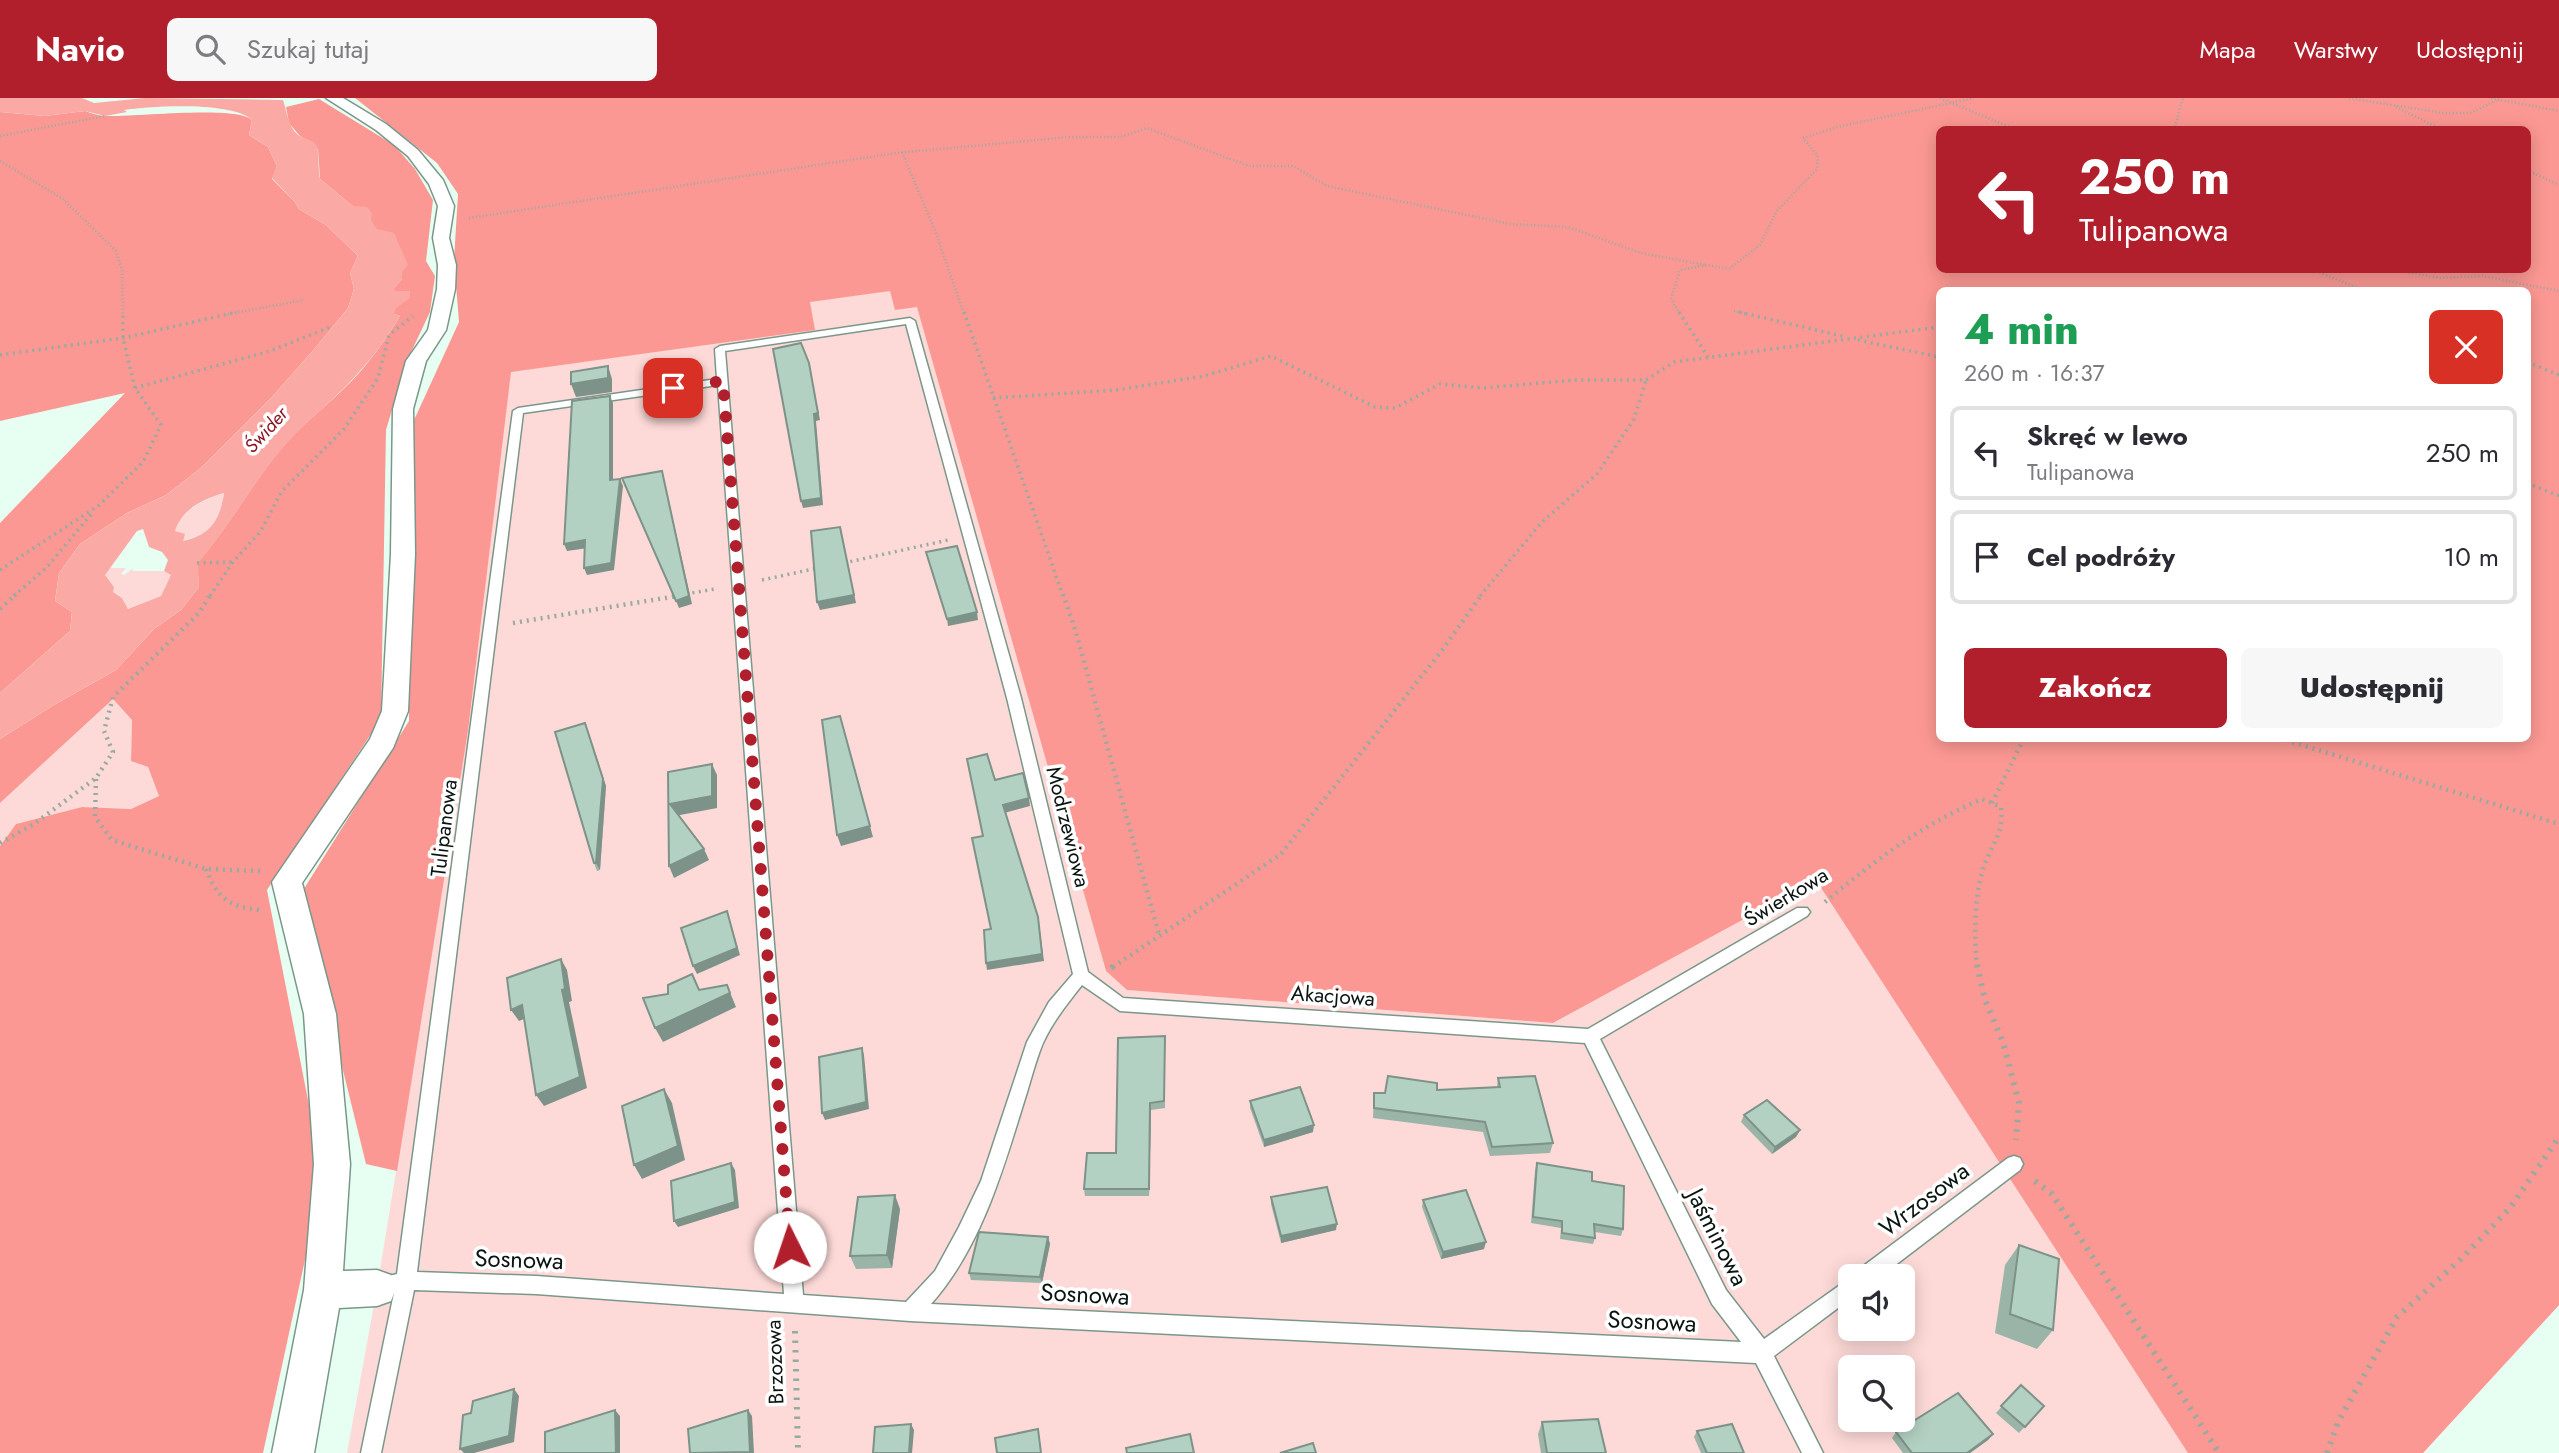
<!DOCTYPE html>
<html lang="pl">
<meta charset="utf-8">
<style>
body{margin:0;font-family:Jost,sans-serif;background:#f7f7f7;color:#2b2b33;height:100vh;display:flex;flex-direction:column;font-size:26px;white-space:nowrap}
*{box-sizing:border-box;margin:0}
p{font-size:23px;color:#7c7c81}
.icon{flex:none;width:38px;height:38px;fill:none;stroke:currentColor;stroke-width:2;stroke-linecap:round;stroke-linejoin:round}
.map{position:relative;flex:1;overflow:hidden}
.sheet{position:absolute;left:1936px;top:189px;width:595px;height:455px;display:flex;flex-direction:column;background:#fff;border-radius:10px;box-shadow:0 4px 18px #0003}
.sheet>*{flex:none}
.hud{position:absolute;left:1936px;top:28px;width:595px;height:147px;border-radius:10px;box-shadow:0 4px 18px #0003;background:#b11f2c;color:#fff;overflow:hidden}
.fabs{position:absolute;left:1838px;top:1166px;display:grid;gap:14px}
.fabs a{display:grid;place-items:center;width:77px;height:77px;border-radius:10px;background:#fff;box-shadow:0 4px 18px #0003;font-size:35px}
.pin{position:absolute;display:grid;place-items:center;width:60px;height:60px;color:#fff;margin:-30px;border-radius:14px;box-shadow:0 4px 10px #0006}
.me{position:absolute;width:77px;margin:-38px;rotate:356deg;stroke-linejoin:round;filter:drop-shadow(0 0 5px #0008)}
.turn{display:flex;align-items:center;gap:24px;height:147px;padding:0 28px;font-size:32px}
.turn .icon{width:91px;height:91px;stroke-width:2.5}
.turn b{display:block;font-size:49px;line-height:60px}
.round{display:grid;place-items:center;flex:none;width:74px;height:74px;border-radius:10px;background:#f7f7f7}
.summary{display:flex;align-items:center;justify-content:space-between;height:119px;padding:0 28px}
h1{font-size:42px;font-weight:800;line-height:52px;color:#1e9e55}
.button{display:flex;gap:14px;margin-top:auto;padding:14px 28px}
.button a{flex:1;height:80px;border-radius:10px;background:#b11f2c;color:#fff;font-size:28px;font-weight:800;line-height:80px;text-align:center}
.button a+a{background:#f7f7f7;color:#2b2b33}
ul{padding:0;list-style:none}
li{display:flex;align-items:center;gap:21px;height:94px;margin:0 14px 10px;padding:0 14px;border:4px solid #e1e1e2;border-radius:10px}
li div{flex:1}
li b{display:block;font-size:26px}
li em{font-style:normal}
header{display:flex;align-items:center;gap:42px;box-sizing:border-box;height:98px;padding:0 35px;background:#b11f2c;color:#fff}
header strong{font-size:33px}
nav{display:flex;gap:38px;margin-inline-start:auto;font-size:24px}
.search{width:490px;height:63px;background:#f7f7f7;display:flex;align-items:center;gap:18px;box-sizing:border-box;padding:0 24px;border-radius:10px;color:#7c7c81;font-size:26px}
.map>svg:first-child{display:block}
</style>
<header>
<strong>Navio</strong>
<div class="search"><svg class="icon" aria-label="search" viewBox="0 0 24 24"><circle cx="10" cy="10" r="6"/><path d="M15 15l6 6"/></svg>Szukaj tutaj</div>
<nav><a>Mapa</a><a>Warstwy</a><a>Udostępnij</a></nav>
</header>
<div class="map">
<svg width="2559" height="1355" viewBox="0 0 2559 1355">
<rect width="100%" height="100%" fill="#e7fff2"/>
<g fill="#fddad8" fill-rule="evenodd">
<path d="M 906,167 L 1106,873 L 1128,892 L 1553,925 L 1816,782 L 2559,1207 L 2423,1355 L 347,1355 L 377,1190 L 468,633 L 518,211 ZM 1850,1178 L 1902,1178 L 1902,1230 L 1850,1230 ZM 1850,1269 L 1902,1269 L 1902,1321 L 1850,1321 Z"/>
<path d="M 224,395 C 219,426 213,435 182,443 L 175,433 C 183,410 202,403 224,395 Z"/>
<polygon points="109,470 126,470 121,476 124,477 132,471 134,473 164,473 172,476 161,498 128,511 122,500 113,494 114,489 105,477"/>
<polygon points="113,601 132,622 131,663 148,669 159,698 131,711 82,709 16,726 0,748 0,705"/>
</g>
<g fill="#fc9893" fill-rule="evenodd">
<path d="M 355,0 L 2559,0 L 2559,1207 L 2423,1355 L 2188,1355 L 1816,782 L 1553,925 L 1127,892 L 1106,873 L 917,209 L 895,212 L 890,193 L 810,204 L 815,232 L 511,274 L 468,633 L 397,1073 L 366,1066 L 300,797 L 409,623 L 409,333 L 459,224 L 454,162 L 458,96 L 437,65 ZM 1939,32 L 2527,32 L 2527,172 L 1939,172 ZM 1939,192 L 2527,192 L 2527,640 L 1939,640 Z"/>
<path d="M 319,1 L 394,47 L 415,71 L 433,102 L 426,163 L 435,178 L 430,214 L 406,265 L 386,332 L 381,621 L 267,792 L 323,1079 L 263,1355 L 0,1355 L 0,748 L 16,726 L 82,709 L 131,711 L 159,698 L 148,669 L 131,663 L 132,622 L 113,601 L 0,705 L 0,641 L 54,607 L 116,572 L 154,531 L 181,512 L 199,489 L 197,465 C 231,427 253,383 286,345 C 309,320 337,300 359,275 C 375,257 388,238 400,218 L 394,216 L 394,190 L 402,181 L 371,123 L 320,81 L 318,51 L 299,37 L 289,25 L 286,9 Z"/>
<path d="M 85,13 C 91,15 99,18 106,18 C 133,19 237,7 252,22 L 249,37 L 268,49 L 277,68 L 272,81 L 295,104 L 299,111 L 326,127 L 358,158 L 350,175 L 354,191 L 348,210 L 316,249 L 272,299 L 202,369 L 166,397 L 127,415 L 80,446 L 59,475 L 55,503 L 72,514 L 70,533 L 0,595 L 0,425 L 125,295 L 0,323 L 0,14 L 45,18 Z"/>
</g>
<path fill="#fba9a5" fill-rule="evenodd" d="M 0,0 L 82,0 L 94,5 L 145,0 L 283,2 C 287,14 288,28 298,37 C 304,41 313,41 317,48 C 319,55 318,73 320,81 L 353,108 L 367,109 L 372,115 L 371,123 L 377,131 L 394,135 L 408,167 L 402,174 L 402,181 L 394,190 L 395,193 L 410,193 L 410,200 L 396,210 L 394,216 L 400,218 C 388,238 375,257 359,274 C 337,300 309,320 287,345 C 253,383 231,427 198,465 L 199,489 L 181,512 L 154,531 L 116,572 L 54,607 L 0,641 L 0,595 L 70,533 L 72,514 L 55,503 L 59,475 L 80,446 L 127,415 L 166,397 L 202,369 L 272,299 L 316,249 L 348,210 L 354,191 L 350,175 L 358,158 L 326,127 L 299,111 L 295,104 L 272,80 L 277,68 L 268,49 L 249,37 L 252,22 C 232,3 151,8 124,12 L 127,14 L 105,18 L 85,13 L 45,18 L 0,14 ZM 224,395 C 220,423 210,437 183,443 L 185,436 L 175,433 C 183,410 202,402 224,395 ZM 143,431 L 149,449 L 162,454 L 168,462 L 164,473 L 171,477 L 161,498 L 128,511 L 122,500 L 113,494 L 114,489 L 105,477 L 137,433 Z"/>
<g fill="none" stroke-linecap="round" stroke-linejoin="round">
<defs>
<g id="lane">
<path d="M 910,220 L 915,223 L 1021,600 L 1088,874 L 1123,900 L 1588,931 L 1797,810 L 1807,810 L 1810,814 L 1807,818 L 1600,941 L 1726,1192 L 1764,1241 L 1850,1180 L 1850,1201 L 1774,1258 L 1823,1355 L 1802,1355 L 1756,1265 L 910,1223 L 536,1196 L 414,1192 L 381,1355 L 361,1355 L 394,1195 L 379,1198 L 372,1196 L 369,1189 L 372,1182 L 397,1176 L 513,313 L 518,310 L 717,281 L 715,251 L 720,248 ZM 906,226 L 1007,600 L 1073,876 L 1049,904 L 1027,944 L 981,1083 L 959,1129 L 935,1173 L 906,1204 L 803,1197 L 725,253 ZM 718,287 L 784,1196 L 536,1178 L 417,1174 L 523,315 ZM 1082,887 L 1120,913 L 1585,945 L 1712,1206 L 1741,1244 L 931,1206 C 980,1151 1002,1075 1023,1007 C 1030,986 1035,964 1043,945 C 1053,923 1068,905 1082,887 Z"/>
<polygon points="2014,1058 2020,1060 2023,1066 2020,1072 1881,1178 1856,1178 1858,1172 2008,1060"/>
</g>
<polygon id="street" points="326,0 343,0 386,26 418,52 443,82 454,108 449,140 456,167 455,191 446,232 426,263 413,311 415,456 408,613 393,650 302,785 336,916 350,1066 343,1173 377,1172 391,1177 396,1190 391,1203 377,1208 339,1210 314,1355 272,1355 304,1192 314,1066 304,916 272,784 370,641 382,613 391,456 393,311 406,263 428,232 437,191 438,167 433,140 438,108 429,86 408,58 376,32"/>
</defs>
<use href="#lane" stroke="#7b9789" stroke-width="3"/>
<use href="#street" stroke="#7b9789" stroke-width="3"/>
<g stroke="#97aaa0" stroke-width="2.5" stroke-dasharray="1 2.5" stroke-linecap="butt">
<polyline points="1940,0 2017,32"/>
<polyline points="2349,0 2442,15 2470,15 2499,1"/>
<polyline points="2491,0 2559,13"/>
<polyline points="2396,9 2443,32"/>
<polyline points="2174,32 2183,0"/>
<polyline points="0,38 105,18"/>
<polyline points="902,54 936,135 964,216"/>
<polyline points="0,63 63,101 116,153 122,172 123,216"/>
<polyline points="2527,72 2559,87"/>
<polyline points="469,120 896,55 1069,39 1121,39 1147,30 1249,68 1293,68 1327,88 1510,126 1568,129 1641,155 1706,167"/>
<polyline points="2313,172 2363,192"/>
<polyline points="2395,172 2440,180 2483,178 2559,193"/>
<polyline points="1734,213 1746,216"/>
<polyline points="228,216 304,202"/>
<polyline points="1680,216 1671,201 1680,172 1706,167 1729,171 1760,147 1776,114 1817,71 1818,58 1803,40 1837,29 1974,0"/>
</g>
<g stroke="#97aaa0" stroke-width="3.5" stroke-dasharray="2 4.5" stroke-linecap="butt">
<polyline points="964,214 1063,498"/>
<polyline points="1679,214 1708,259"/>
<polyline points="1739,214 1846,239"/>
<polyline points="1858,242 1939,259"/>
<polyline points="0,257 123,240 237,214"/>
<polyline points="2527,264 2559,277"/>
<polyline points="135,290 270,253 333,228"/>
<polyline points="993,300 1116,292 1204,278 1271,258 1375,309 1395,310 1440,286 1483,290 1576,282 1646,282 1674,264 1939,229"/>
<polyline points="2527,385 2559,398"/>
<polyline points="197,465 232,464"/>
<polyline points="844,465 948,442"/>
<polyline points="0,472 98,408 143,364 161,327 135,290 123,240 123,214"/>
<polyline points="762,482 818,470"/>
<polyline points="686,496 715,491"/>
<polyline points="14,498 47,469 94,413"/>
<polyline points="210,498 233,464 260,434 282,393 344,331 378,280 389,237 413,218"/>
<polyline points="1480,498 1542,424 1597,376 1634,321 1646,282"/>
</g>
<g stroke="#97aaa0" stroke-width="4.5" stroke-dasharray="2 5" stroke-linecap="butt">
<polyline points="1063,496 1076,534 1159,837"/>
<polyline points="0,511 16,496"/>
<polyline points="513,525 677,498"/>
<polyline points="2279,640 2559,726"/>
<polyline points="96,681 95,719 112,742 206,771 260,773"/>
<polyline points="1992,705 2024,640"/>
<polyline points="0,745 34,726 96,680 113,654 104,633 113,599 199,515 211,496"/>
<path d="M 206,771 C 217,800 229,809 260,812"/>
<path d="M 1825,804 C 1874,763 1923,726 1982,701 L 2001,709 C 2004,737 1991,746 1983,771 C 1974,801 1974,837 1977,869"/>
<polyline points="1113,869 1281,756 1443,551 1482,496"/>
</g>
<g stroke="#97aaa0" stroke-width="6" stroke-dasharray="2.5 7" stroke-linecap="butt">
<polyline points="1977,867 1985,902 2003,944 2019,1005 2016,1042"/>
<polyline points="1111,870 1115,867"/>
<polyline points="2035,1083 2052,1096 2219,1355"/>
<polyline points="795,1233 798,1355"/>
<polyline points="2327,1355 2338,1324 2397,1219 2461,1161 2510,1110 2559,1039"/>
</g>
<use href="#lane" fill="#fff" fill-rule="evenodd"/>
<use href="#street" fill="#fff" fill-rule="evenodd"/>
</g>
<g fill="#9ab4a7">
<polygon points="588,632 606,688 600,772 597,773 594,765"/>
<polygon points="1165,938 1165,1010 1151,1012 1149,1098 1085,1098 1084,1091 1116,1055"/>
<polygon points="1498,980 1553,1045 1550,1055 1490,1058 1483,1034 1373,1020 1374,995 1497,989"/>
<polygon points="1250,1003 1313,1034 1264,1049 1250,1010"/>
<polygon points="1744,1017 1800,1032 1796,1039 1772,1056 1741,1024"/>
<polygon points="1537,1065 1592,1083 1623,1131 1621,1138 1595,1134 1595,1140 1593,1146 1560,1141 1561,1130 1531,1125 1535,1072"/>
<polygon points="1271,1099 1336,1132 1281,1145 1271,1106"/>
<polygon points="1423,1102 1484,1151 1441,1161 1422,1109"/>
<polygon points="900,1111 892,1170 856,1171 850,1158"/>
<polygon points="1048,1139 1050,1146 1042,1185 971,1182 969,1175"/>
<polygon points="2019,1147 2053,1232 2037,1251 1995,1235 2005,1167"/>
<polygon points="2021,1287 2044,1308 2019,1335 1996,1315"/>
<polygon points="1542,1324 1606,1355 1541,1355 1538,1336"/>
<polygon points="1697,1333 1744,1355 1701,1355 1694,1339"/>
<polygon points="1896,1334 1993,1336 1988,1342 1970,1355 1903,1355 1892,1340"/>
</g>
<g fill="#7d9288">
<polygon points="608,268 612,281 612,294 576,299 571,286"/>
<polygon points="810,271 820,322 816,323 823,407 803,410 801,403 814,316"/>
<polygon points="610,298 613,305 613,389 610,382"/>
<polygon points="662,373 692,506 679,510 676,503"/>
<polygon points="620,381 623,388 614,472 587,477 584,470"/>
<polygon points="840,429 856,505 820,512 817,504"/>
<polygon points="585,442 588,450 567,453 564,446"/>
<polygon points="977,514 978,522 948,528 947,521"/>
<polygon points="585,625 606,688 600,772 596,765"/>
<polygon points="843,629 873,739 841,748 837,737"/>
<polygon points="712,666 717,677 717,710 675,718 670,706"/>
<polygon points="1029,700 1030,708 1004,715 1003,707"/>
<polygon points="704,751 709,762 674,780 669,768"/>
<polygon points="727,813 740,857 697,876 693,868"/>
<polygon points="1038,819 1044,863 987,872 986,865"/>
<polygon points="561,861 567,872 572,903 569,904 587,990 544,1008 536,997 562,892"/>
<polygon points="727,887 736,909 663,944 655,930"/>
<polygon points="522,907 529,919 519,923 511,912"/>
<polygon points="862,950 864,957 869,1011 825,1022 822,1015"/>
<polygon points="664,991 672,1005 685,1062 642,1081 634,1067"/>
<polygon points="1150,1005 1151,1012 1149,1098 1149,1091"/>
<polygon points="1314,1027 1313,1034 1264,1049 1264,1042"/>
<polygon points="1800,1032 1796,1039 1772,1056 1775,1049"/>
<polygon points="731,1065 735,1072 739,1110 678,1129 674,1123"/>
<polygon points="895,1097 900,1111 892,1170 887,1157"/>
<polygon points="1337,1126 1336,1132 1281,1145 1281,1138"/>
<polygon points="1048,1139 1050,1146 1042,1185 1040,1179"/>
<polygon points="1486,1144 1484,1151 1441,1161 1443,1154"/>
<polygon points="514,1291 519,1298 514,1344 474,1355 464,1355 460,1351"/>
<polygon points="615,1312 620,1318 620,1355 616,1355"/>
<polygon points="748,1312 752,1318 754,1355 748,1355"/>
<polygon points="911,1326 914,1332 912,1355 909,1355"/>
<polygon points="1993,1336 1988,1342 1970,1355 1967,1355"/>
</g>
<g fill="#b3d1c2" stroke="#7d9288" stroke-width="2">
<polygon points="801,245 809,265 818,315 814,316 821,400 801,403 773,251"/>
<polygon points="608,268 608,280 571,286 571,274"/>
<polygon points="610,298 610,382 620,381 611,465 584,470 585,442 564,446 572,303"/>
<polygon points="662,373 689,498 676,503 622,380"/>
<polygon points="840,429 854,497 817,504 811,433"/>
<polygon points="957,448 977,514 947,521 926,454"/>
<polygon points="840,618 870,728 837,737 822,622"/>
<polygon points="585,625 603,681 596,765 594,765 555,634"/>
<polygon points="987,656 995,682 1023,675 1029,700 1003,707 1038,819 1042,856 986,865 984,832 991,831 972,740 983,738 967,661"/>
<polygon points="712,666 712,698 670,706 704,751 669,768 668,674"/>
<polygon points="727,813 737,850 693,868 681,830"/>
<polygon points="561,861 565,891 562,892 580,979 536,997 522,907 511,912 507,880"/>
<polygon points="692,876 699,892 727,887 730,895 655,930 643,900 668,896 668,887"/>
<polygon points="1165,938 1164,1003 1150,1005 1149,1091 1084,1091 1087,1055 1116,1055 1118,940"/>
<polygon points="862,950 866,1004 822,1015 819,959"/>
<polygon points="1388,978 1437,985 1437,992 1500,989 1498,980 1535,978 1553,1045 1492,1049 1485,1024 1374,1010 1374,995 1385,995"/>
<polygon points="1300,989 1314,1027 1264,1042 1250,1003"/>
<polygon points="664,991 678,1048 634,1067 622,1008"/>
<polygon points="1767,1002 1800,1032 1775,1049 1744,1017"/>
<polygon points="731,1065 735,1104 674,1123 671,1083"/>
<polygon points="1537,1065 1592,1074 1592,1083 1624,1088 1623,1131 1594,1126 1595,1140 1562,1135 1562,1123 1533,1119"/>
<polygon points="1327,1089 1337,1126 1281,1138 1271,1099"/>
<polygon points="1466,1092 1486,1144 1443,1154 1423,1102"/>
<polygon points="895,1097 887,1157 850,1158 858,1099"/>
<polygon points="979,1134 1048,1139 1040,1179 969,1175"/>
<polygon points="2019,1147 2059,1161 2053,1232 2010,1216"/>
<polygon points="2021,1287 2044,1308 2025,1329 2001,1308"/>
<polygon points="514,1291 509,1338 460,1351 463,1317 471,1315 473,1303"/>
<polygon points="1958,1295 1993,1336 1967,1355 1912,1355 1896,1334"/>
<polygon points="615,1312 616,1355 545,1355 545,1334"/>
<polygon points="748,1312 750,1354 690,1355 688,1331"/>
<polygon points="1598,1321 1606,1355 1547,1355 1542,1324"/>
<polygon points="911,1326 909,1355 873,1355 875,1329"/>
<polygon points="1732,1326 1744,1355 1707,1355 1697,1333"/>
<polygon points="1038,1331 1041,1355 997,1355 995,1340"/>
<polygon points="1190,1336 1194,1355 1127,1355 1126,1350"/>
<polygon points="1313,1345 1316,1355 1280,1355"/>
</g>
<g fill="none" stroke-linecap="round" stroke-linejoin="round">
<polyline stroke="#b11f2c" stroke-width="12" stroke-dasharray="0 21.6" points="673,290 723,283 790,1149"/>
</g>
<g text-anchor="middle" dominant-baseline="central" stroke-width="7" stroke-linejoin="round" paint-order="stroke">
<g font-size="19" font-style="italic" fill="#8a141f" stroke="#fff">
<text transform="translate(266 332) rotate(-48)">Świder</text>
</g>
<g font-size="21" fill="#0a1510" stroke="#fff">
<text transform="translate(1068 729) rotate(76)">Modrzewiowa</text>
<text transform="translate(444 730) rotate(-83)">Tulipanowa</text>
<text transform="translate(1786 799) rotate(-31)">Świerkowa</text>
<text transform="translate(1333 898) rotate(4)">Akacjowa</text>
<text transform="translate(775 1264) rotate(-92)">Brzozowa</text>
</g>
<g font-size="24" fill="#0a1510" stroke="#fff">
<text transform="translate(1924 1101) rotate(-37)">Wrzosowa</text>
<text transform="translate(1718 1139) rotate(63)">Jaśminowa</text>
<text transform="translate(519 1161) rotate(2)">Sosnowa</text>
<text transform="translate(1085 1196) rotate(3)">Sosnowa</text>
<text transform="translate(1652 1223) rotate(3)">Sosnowa</text>
</g>
</g>
</svg>
<div class="fabs">
<a><svg class="icon" aria-label="sound" viewBox="0 0 24 24"><path d="M4 9h4l5-4v14l-5-4H4zM17 9q2 3 0 6"/></svg></a>
<a><svg class="icon" aria-label="search" viewBox="0 0 24 24"><circle cx="10" cy="10" r="6"/><path d="M15 15l6 6"/></svg></a>
</div>
<div class="pin" style="left:673px;top:290px;background:#d93025"><svg class="icon" aria-label="arrive" viewBox="0 0 24 24"><path d="M6 21V4h12l-3 4 3 4H6"/></svg></div>
<svg class="me" style="left:790px;top:1149px" viewBox="-20 -20 40 40"><circle r="19" fill="#fff"/><path d="M0-13L10 11 0 6-10 11z" fill="#b11f2c"/></svg>
<div class="hud">
<div class="turn"><svg class="icon" aria-label="left" viewBox="0 0 24 24"><path d="M17 20v-9H6M10 6l-5 5 5 5"/></svg><div><b>250 m</b>Tulipanowa</div></div>
</div>
<section class="sheet">
<div class="summary"><div><h1>4 min</h1><p>260 m · 16:37</p></div><a class="round" style="background:#d93025;color:#fff"><svg class="icon" aria-label="close" viewBox="0 0 24 24"><path d="M6 6l12 12M18 6L6 18"/></svg></a></div>
<ul>
<li><svg class="icon" aria-label="left" viewBox="0 0 24 24"><path d="M17 20v-9H6M10 6l-5 5 5 5"/></svg><div><b>Skręć w lewo</b><p>Tulipanowa</p></div><em>250 m</em></li>
<li><svg class="icon" aria-label="arrive" viewBox="0 0 24 24"><path d="M6 21V4h12l-3 4 3 4H6"/></svg><div><b>Cel podróży</b></div><em>10 m</em></li>
</ul>
<div class="button"><a>Zakończ</a><a>Udostępnij</a></div>
</section>
</div>
